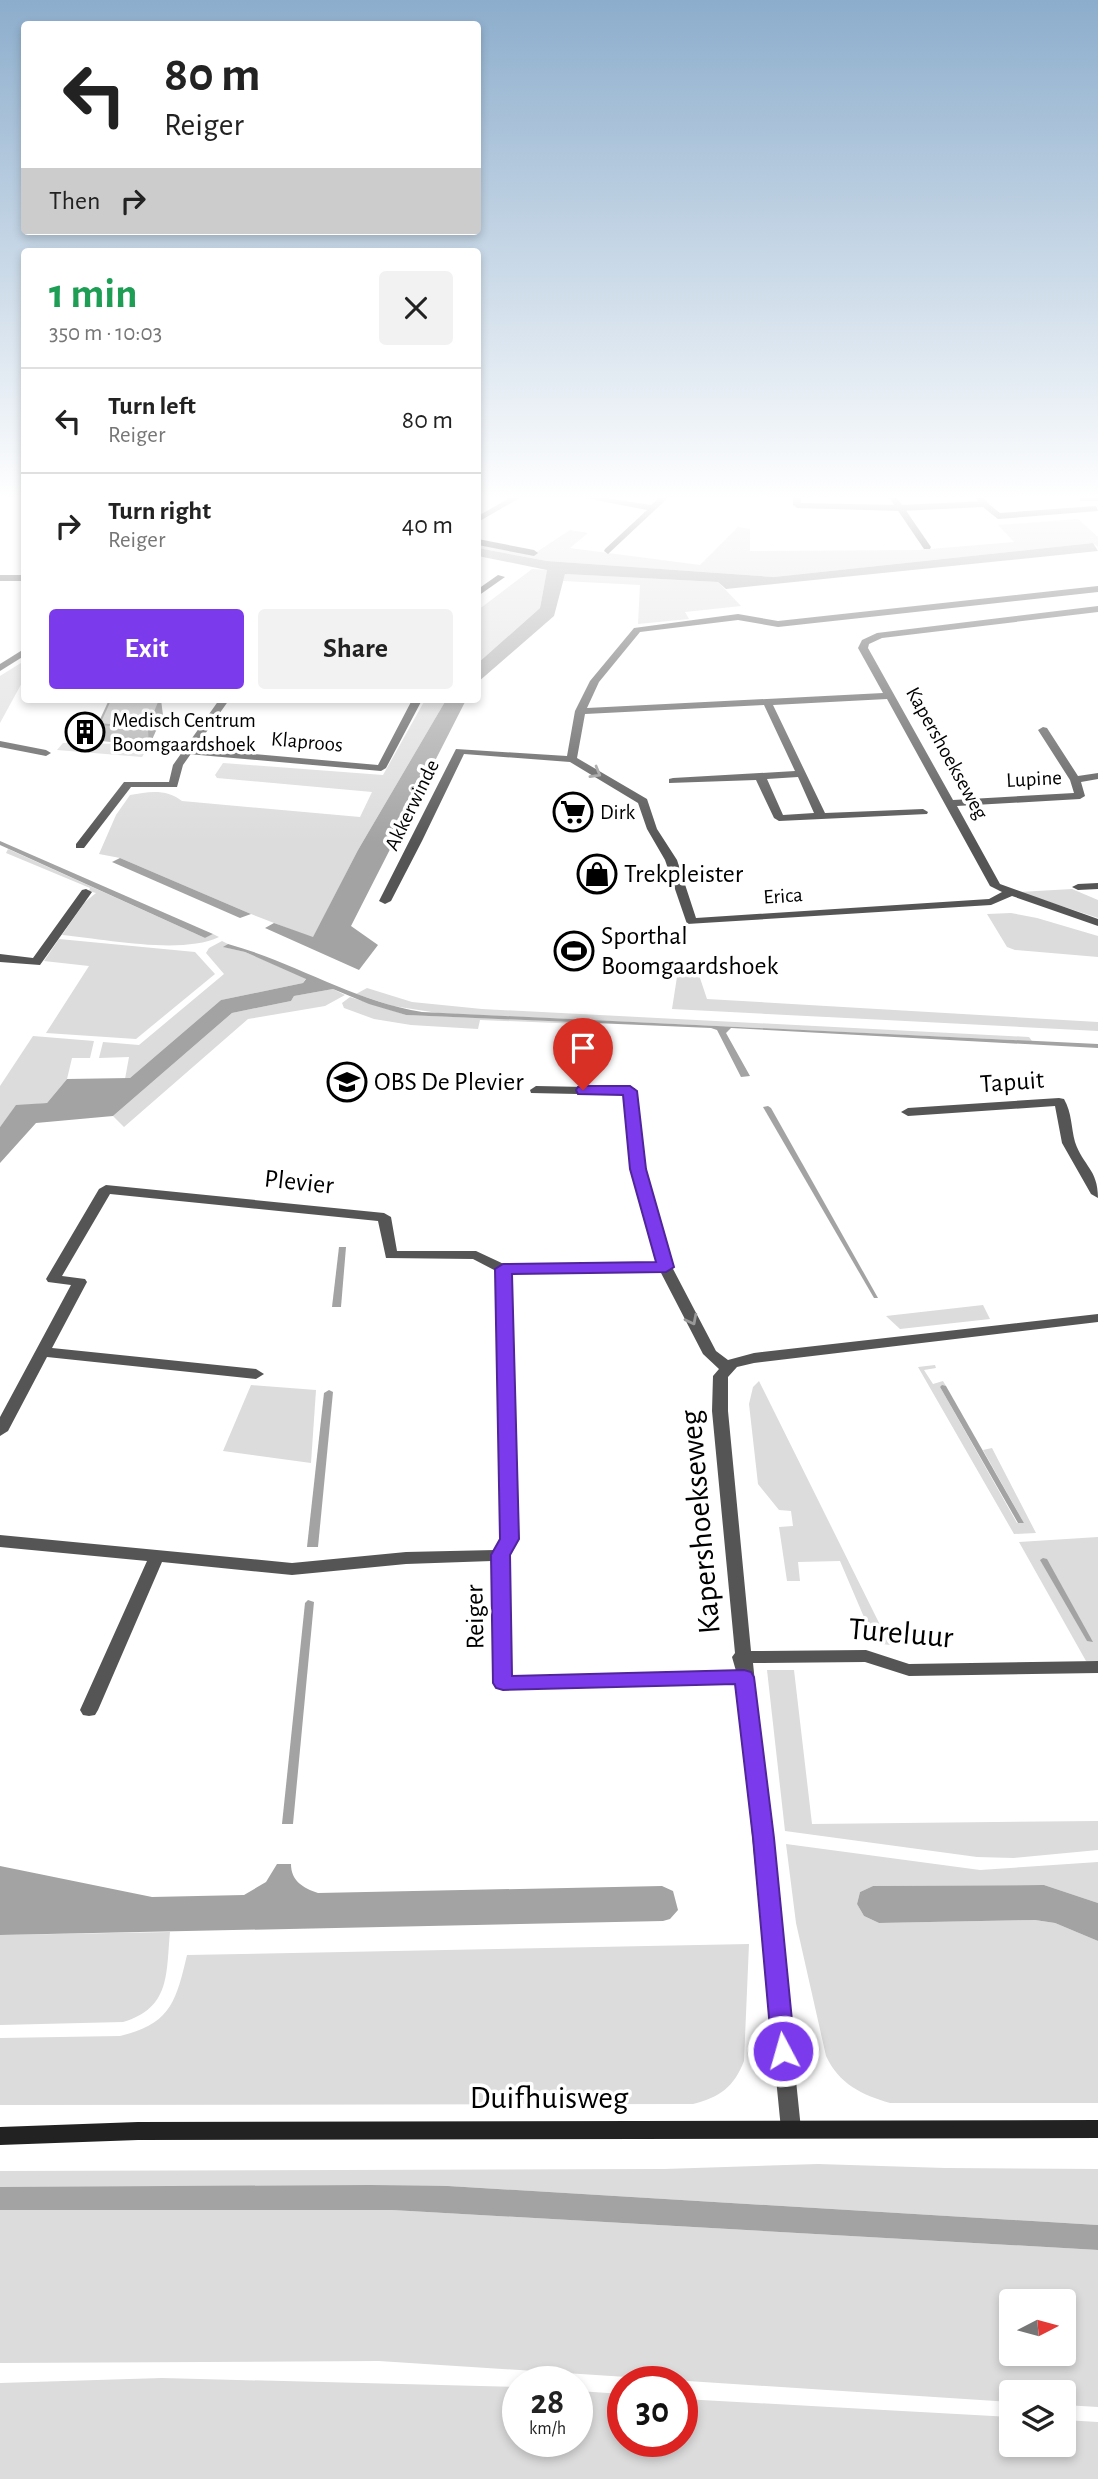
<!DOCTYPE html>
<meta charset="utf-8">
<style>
body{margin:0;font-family:"Alegreya Sans",sans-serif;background:#f2f2f2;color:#222;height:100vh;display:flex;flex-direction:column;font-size:26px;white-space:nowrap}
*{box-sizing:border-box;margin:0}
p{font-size:23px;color:#767676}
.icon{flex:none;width:38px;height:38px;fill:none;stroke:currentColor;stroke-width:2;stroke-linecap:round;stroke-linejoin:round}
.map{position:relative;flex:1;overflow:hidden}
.sheet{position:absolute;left:21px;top:248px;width:460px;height:455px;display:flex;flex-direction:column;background:#fff;border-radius:7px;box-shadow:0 4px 10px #0003}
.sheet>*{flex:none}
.guide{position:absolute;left:21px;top:21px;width:460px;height:214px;border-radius:7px;box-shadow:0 4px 10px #0003;background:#fff;color:#222;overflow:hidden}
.needle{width:46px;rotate:84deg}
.tools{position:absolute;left:999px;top:2289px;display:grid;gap:14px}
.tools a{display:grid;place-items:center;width:77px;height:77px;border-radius:7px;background:#fff;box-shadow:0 4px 10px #0003;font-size:35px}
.speed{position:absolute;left:502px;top:2366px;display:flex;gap:14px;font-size:35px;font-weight:700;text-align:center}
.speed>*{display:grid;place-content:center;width:91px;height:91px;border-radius:50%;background:#fff;box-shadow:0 4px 10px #0003;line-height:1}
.speed small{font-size:18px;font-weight:400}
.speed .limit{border:10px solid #d22;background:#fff;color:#111}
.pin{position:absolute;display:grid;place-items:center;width:60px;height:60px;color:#fff;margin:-72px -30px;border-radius:50% 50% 50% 0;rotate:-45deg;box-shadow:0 0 7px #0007}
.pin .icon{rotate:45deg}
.me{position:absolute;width:77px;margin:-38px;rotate:354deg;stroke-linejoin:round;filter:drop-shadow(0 0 5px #0008)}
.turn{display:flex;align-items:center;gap:24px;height:147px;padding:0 28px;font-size:32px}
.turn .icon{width:91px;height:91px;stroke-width:2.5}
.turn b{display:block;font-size:49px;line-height:60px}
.then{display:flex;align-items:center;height:66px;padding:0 28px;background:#0003;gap:14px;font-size:26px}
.round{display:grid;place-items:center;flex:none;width:74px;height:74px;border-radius:7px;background:#f2f2f2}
.head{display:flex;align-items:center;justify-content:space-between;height:119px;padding:0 28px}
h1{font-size:42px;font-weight:700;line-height:52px;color:#1e9e55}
.button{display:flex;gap:14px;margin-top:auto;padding:14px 28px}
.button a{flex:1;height:80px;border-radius:7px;background:#7c3aed;color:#fff;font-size:28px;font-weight:700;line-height:80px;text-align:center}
.button a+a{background:#f2f2f2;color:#222}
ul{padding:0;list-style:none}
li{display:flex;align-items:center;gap:21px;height:105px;padding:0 28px;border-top:2px solid #e0e0e0}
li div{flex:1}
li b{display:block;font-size:26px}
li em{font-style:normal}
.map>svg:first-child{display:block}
</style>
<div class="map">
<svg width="1098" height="2479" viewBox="0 0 1098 2479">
<rect width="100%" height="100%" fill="#fff"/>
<g fill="#dcdcdc" fill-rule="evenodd">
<polygon points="1078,519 1098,537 1098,547 1093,543 774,577 547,561 478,548 478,544 532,555 570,530 588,533 570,548 700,565 738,527 750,529 750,551 918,550 1014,542 998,525"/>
<polygon points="532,569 547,570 540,608 478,663 478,610"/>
<polygon points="565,574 718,582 741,606 685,612 689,619 638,624 640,585 563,581"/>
<polygon points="24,661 24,679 0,723 0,676"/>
<path d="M 425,700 L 446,700 L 358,850 L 313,938 L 251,914 L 120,858 L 99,854 L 116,815 L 130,795 C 150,791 167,789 182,801 L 360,817 L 372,792 L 217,778 L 215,775 L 223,763 L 383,775 Z"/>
<polygon points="63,743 124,744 148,748 142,757 57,750"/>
<path d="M 8,849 L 205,938 L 213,934 L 219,937 C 181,955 105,939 62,935 L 85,902 L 96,893 L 89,891 L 90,888 L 6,853 Z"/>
<polygon points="1072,889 1098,900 1098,918 1019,892"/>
<polygon points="1011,913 1037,918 1098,936 1098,957 1015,950 1007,947 987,914"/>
<polygon points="59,939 195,952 215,974 136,1039 46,1033 89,966 44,961"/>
<polygon points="222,941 228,944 224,947 245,952 306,978 303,983 221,1000 130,1078 125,1079 129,1057 99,1058 103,1042 139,1045 224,974 206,953 209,948"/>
<polygon points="695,963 707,999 1098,1022 1098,1031 672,1009 679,964"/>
<polygon points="367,988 412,1002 482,1009 1029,1037 1032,1041 438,1013 393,1006 356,994"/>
<polygon points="333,989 345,995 325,1006 248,1019 124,1127 113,1116 232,1013 291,1001 294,996"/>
<polygon points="350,997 406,1015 580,1022 580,1024 480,1020 478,1029 411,1025 374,1019 344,1008 342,1003"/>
<polygon points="33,1036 94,1041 90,1058 72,1058 67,1079 47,1103 16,1106 0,1127 0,1086"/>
<polygon points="983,1305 990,1319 900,1329 886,1316"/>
<polygon points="935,1365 936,1368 924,1370 933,1384 943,1381 946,1386 940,1387 1017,1523 1024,1523 983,1450 992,1448 1036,1533 1014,1534 918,1367"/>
<polygon points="759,1381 890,1645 875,1643 840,1561 798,1562 800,1581 787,1581 779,1527 793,1526 791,1511 779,1510 758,1484 749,1404 753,1387"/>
<polygon points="251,1385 316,1390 311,1463 223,1451"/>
<polygon points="1098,1537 1098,1661 1086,1661 1019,1542"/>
<polygon points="767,1670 794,1670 812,1824 1098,1821 1098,1850 1014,1858 977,1857 785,1831"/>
<path d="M 786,1844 L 980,1870 L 1098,1862 L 1098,1903 L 1044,1885 L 873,1886 L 860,1892 L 857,1904 L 864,1916 L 879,1923 L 1035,1920 L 1055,1923 L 1098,1941 L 1098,2103 L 890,2103 C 862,2095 839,2084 826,2056 L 796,1923 Z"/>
<path d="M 170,1932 C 166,1973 171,2008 123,2022 L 0,2025 L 0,1935 Z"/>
<path d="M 749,1944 L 744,2061 C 734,2087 720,2097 693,2104 L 0,2105 L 0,2038 L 120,2036 C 171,2024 176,2001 187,1955 Z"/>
<polygon points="818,2164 945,2168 1098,2169 1098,2225 448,2186 0,2187 0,2171 664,2169"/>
<path d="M 0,2210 L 392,2210 L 1098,2250 L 1098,2407 L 1064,2405 L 1064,2392 L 1012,2392 L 1011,2402 L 379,2361 L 0,2363 ZM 1012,2301 L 1064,2301 L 1064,2354 L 1012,2354 Z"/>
<polygon points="162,2378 518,2387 518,2441 578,2441 578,2391 623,2394 623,2441 682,2441 683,2399 1011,2417 1012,2445 1064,2445 1064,2420 1098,2422 1098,2479 0,2479 0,2383"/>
</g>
<g fill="#a3a3a3">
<polygon points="1093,543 1098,551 726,589 718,582 565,574 554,616 478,682 478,663 540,608 547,570 478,556 478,548 547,561 774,577"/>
<polygon points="446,700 466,700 351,926 378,945 359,970 265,928 274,923 313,937 358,850"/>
<polygon points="0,841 213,934 205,938 0,845"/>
<polygon points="120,858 251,914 240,918 112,862"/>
<path d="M 228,944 C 294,962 354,1001 422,1012 L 1098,1044 L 1098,1048 L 731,1028 L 726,1033 L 750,1076 L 741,1077 L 717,1030 L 711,1028 L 406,1015 L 369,1004 L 333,989 L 294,996 L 291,1001 L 232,1013 L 113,1116 L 36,1123 L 0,1163 L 0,1127 L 16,1105 L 47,1103 L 67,1079 L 130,1078 L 221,1000 L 303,983 L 306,979 L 245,952 L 223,947 Z"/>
<polygon points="768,1106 771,1108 878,1298 874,1298 763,1107"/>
<polygon points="339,1247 346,1247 341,1307 332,1307"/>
<polygon points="942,1385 946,1386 1024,1523 1018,1523 940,1387"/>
<polygon points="329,1390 333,1392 318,1547 307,1547 324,1393"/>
<polygon points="1043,1558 1047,1559 1093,1642 1087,1641 1040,1560"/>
<polygon points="308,1600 314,1602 293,1824 282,1824 305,1603"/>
<path d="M 277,1864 L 291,1864 C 291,1881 303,1888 318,1893 L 662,1886 L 673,1891 L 678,1910 L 670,1919 L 663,1921 L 0,1935 L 0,1866 L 152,1897 L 244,1895 L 266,1882 Z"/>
<polygon points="873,1886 1044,1885 1098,1903 1098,1941 1055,1923 1035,1920 879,1923 864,1916 857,1904 860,1892"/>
<polygon points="370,2185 448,2186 1098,2225 1098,2250 392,2210 0,2210 0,2187"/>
</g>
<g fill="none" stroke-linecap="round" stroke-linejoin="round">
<g fill="#555" fill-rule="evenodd">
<polygon points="888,496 896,496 931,547 930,549 924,549"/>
<polygon points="974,496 982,496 989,504 982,506"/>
<polygon points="478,539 534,550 538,553 534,556 478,545"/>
<polygon points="498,575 505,577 478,596 478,589"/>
<polygon points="412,700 422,700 386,768 381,771 188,754 183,751 188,748 378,765"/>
</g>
<g fill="#555" fill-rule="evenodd">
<polygon points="513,496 523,496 478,522 478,516"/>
<polygon points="575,496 593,496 651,505 661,496 670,496 608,554 604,551 605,549 647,510"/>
<polygon points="793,496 801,496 801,503 900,505 985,501 1000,513 1096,506 1098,511 998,519 983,507 900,511 797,508 793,505"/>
<polygon points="1084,496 1098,496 1098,501 1081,501 1080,499"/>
<rect x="0" y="575" width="24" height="6"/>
<path d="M 1098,586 L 1098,592 L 778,627 L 738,620 L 640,632 L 599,682 L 587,708 L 883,693 L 858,648 L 862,640 L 877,633 L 1098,606 L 1098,612 L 882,638 L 869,644 L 868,648 L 953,800 L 1074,793 L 1070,780 L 1038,730 L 1043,727 L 1047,728 L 1078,776 L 1098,773 L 1098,779 L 1081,782 L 1085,796 L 1080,799 L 957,806 L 1000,884 L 1098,919 L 1098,926 L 1012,896 L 991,905 L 687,924 L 665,860 L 647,829 L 638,803 L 570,762 L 464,754 L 422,841 L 391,901 L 385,904 L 379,901 L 456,749 L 567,756 L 575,711 L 590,681 L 634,628 L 738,614 L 778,621 ZM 887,699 L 990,886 L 1002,892 L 989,899 L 696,918 L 677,860 L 657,829 L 647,799 L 577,758 L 585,714 L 764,705 L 795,771 L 673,778 L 669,779 L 669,783 L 756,780 L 774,818 L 779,821 L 927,814 L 928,812 L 923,809 L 825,813 L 773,705 ZM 798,777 L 814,813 L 783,815 L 767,779 Z"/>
<polygon points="24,649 24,656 0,671 0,664"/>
<polygon points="219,700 229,700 183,765 177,787 131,787 84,848 76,848 76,844 124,782 169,782 173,765"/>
<polygon points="0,741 46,750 51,753 46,756 0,747"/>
<polygon points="1098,883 1098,889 1078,890 1072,887 1078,884"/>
<polygon points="86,889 92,892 40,965 0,962 0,954 33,958 82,890"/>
<path d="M 536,1086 L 635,1088 L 645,1169 L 672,1267 L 716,1351 L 728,1360 L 754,1353 L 1098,1314 L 1098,1322 L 754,1363 L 737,1367 L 728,1377 L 728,1411 L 751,1651 L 866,1650 L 909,1664 L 1098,1661 L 1098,1673 L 909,1676 L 865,1662 L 753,1663 L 801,2129 L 798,2135 L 791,2138 L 784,2135 L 781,2129 L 737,1683 L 503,1689 L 497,1687 L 494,1683 L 492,1561 L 406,1564 L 292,1575 L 162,1562 L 98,1710 L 95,1715 L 89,1716 L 83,1715 L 80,1710 L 147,1561 L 0,1547 L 0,1535 L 292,1563 L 406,1552 L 495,1550 L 501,1539 L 496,1271 L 473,1259 L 386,1258 L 378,1221 L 110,1194 L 62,1276 L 85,1279 L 87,1282 L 52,1348 L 256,1369 L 264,1374 L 256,1379 L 47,1357 L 8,1431 L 0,1436 L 0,1417 L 71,1285 L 48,1282 L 46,1279 L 99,1189 L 106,1185 L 384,1213 L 391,1217 L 397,1251 L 476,1251 L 506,1265 L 657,1263 L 631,1169 L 624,1095 L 531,1093 L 530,1090 ZM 660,1271 L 703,1354 L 719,1369 L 713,1376 L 712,1411 L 735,1653 L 732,1657 L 736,1671 L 511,1676 L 508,1555 L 517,1539 L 510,1273 Z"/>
<path d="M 1059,1098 L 1064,1099 C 1072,1113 1071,1127 1075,1142 C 1083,1166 1098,1169 1098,1198 L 1091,1194 L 1062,1143 L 1055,1106 L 908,1116 L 901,1112 L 908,1108 Z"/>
</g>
<polygon fill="#222" fill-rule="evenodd" points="1098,2120 1098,2138 138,2140 0,2145 0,2127 138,2122"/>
</g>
<polygon fill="#a9a9a9" points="163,715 149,746 101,741 99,724"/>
<polygon fill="#898989" points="160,700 161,700 163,715 149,746 148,729"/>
<polygon fill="#c4c4c4" stroke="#898989" stroke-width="2" points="110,700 160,700 148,729 99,724"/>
<defs><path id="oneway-chevron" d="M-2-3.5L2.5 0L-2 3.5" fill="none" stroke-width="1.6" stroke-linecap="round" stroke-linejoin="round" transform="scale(1.75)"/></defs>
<g stroke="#999">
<use href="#oneway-chevron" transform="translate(596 773) rotate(30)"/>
<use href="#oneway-chevron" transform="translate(692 1320) rotate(63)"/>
</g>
<linearGradient id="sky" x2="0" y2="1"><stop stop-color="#8cadcc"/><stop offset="0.59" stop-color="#fff"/><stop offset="1" stop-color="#fff" stop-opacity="0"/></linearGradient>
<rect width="1098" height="843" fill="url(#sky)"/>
<polygon fill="#7c3aed" stroke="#51269a" stroke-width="2" points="583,1086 630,1086 637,1091 646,1169 674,1267 666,1272 512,1274 519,1539 510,1555 512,1676 744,1670 751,1672 754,1677 774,1838 795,2051 791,2058 783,2061 775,2058 772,2051 753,1838 735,1684 503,1690 496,1688 493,1683 491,1555 500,1539 495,1269 503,1264 656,1262 630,1169 623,1095 578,1094 576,1090 578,1087"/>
<defs>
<symbol id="building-ring" viewBox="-11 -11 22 22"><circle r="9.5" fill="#fff" stroke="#000" stroke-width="1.5"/><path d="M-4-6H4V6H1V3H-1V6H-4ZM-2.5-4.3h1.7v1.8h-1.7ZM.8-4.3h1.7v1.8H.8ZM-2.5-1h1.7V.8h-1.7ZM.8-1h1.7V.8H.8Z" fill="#000"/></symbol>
<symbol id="supermarket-ring" viewBox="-11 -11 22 22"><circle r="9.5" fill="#fff" stroke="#000" stroke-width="1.5"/><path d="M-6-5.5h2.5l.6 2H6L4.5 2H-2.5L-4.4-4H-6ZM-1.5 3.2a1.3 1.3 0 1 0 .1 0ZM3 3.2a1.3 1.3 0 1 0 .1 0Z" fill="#000"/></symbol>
<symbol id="shop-ring" viewBox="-11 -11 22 22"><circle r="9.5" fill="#fff" stroke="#000" stroke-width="1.5"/><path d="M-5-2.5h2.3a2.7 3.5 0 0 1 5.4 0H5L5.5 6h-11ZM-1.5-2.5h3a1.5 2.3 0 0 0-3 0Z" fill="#000"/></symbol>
<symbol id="stadium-ring" viewBox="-11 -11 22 22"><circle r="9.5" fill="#fff" stroke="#000" stroke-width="1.5"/><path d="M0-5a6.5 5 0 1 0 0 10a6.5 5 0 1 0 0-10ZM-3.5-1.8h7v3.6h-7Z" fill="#000"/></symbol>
<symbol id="school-ring" viewBox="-11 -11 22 22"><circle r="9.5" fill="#fff" stroke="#000" stroke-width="1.5"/><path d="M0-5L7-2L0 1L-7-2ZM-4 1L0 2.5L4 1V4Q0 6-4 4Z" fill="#000"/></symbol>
</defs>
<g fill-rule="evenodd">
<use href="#building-ring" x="63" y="710" width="44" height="44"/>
<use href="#supermarket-ring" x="551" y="790" width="44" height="44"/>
<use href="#shop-ring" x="575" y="852" width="44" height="44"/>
<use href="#stadium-ring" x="552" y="929" width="44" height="44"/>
<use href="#school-ring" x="325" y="1060" width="44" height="44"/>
</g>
<g text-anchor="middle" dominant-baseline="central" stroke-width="7" stroke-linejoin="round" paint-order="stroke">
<g font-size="21" fill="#000" stroke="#fff" text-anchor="start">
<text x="112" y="720">Medisch Centrum<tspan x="112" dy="24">Boomgaardshoek</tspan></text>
<text x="600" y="812">Dirk</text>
</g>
<g font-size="21" fill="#000" stroke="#fff">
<text transform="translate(307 742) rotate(5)">Klaproos</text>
<text transform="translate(947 753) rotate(61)">Kapershoekseweg</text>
<text transform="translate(1034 779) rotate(-3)">Lupine</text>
<text transform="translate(412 805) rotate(-64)">Akkerwinde</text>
<text transform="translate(783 896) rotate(-4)">Erica</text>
</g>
<g font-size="26" fill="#000" stroke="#fff" text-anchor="start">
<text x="624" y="874">Trekpleister</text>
<text x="601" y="936">Sporthal<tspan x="601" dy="30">Boomgaardshoek</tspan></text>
<text x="374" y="1082">OBS De Plevier</text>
</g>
<g font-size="26" fill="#000" stroke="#fff">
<text transform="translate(1012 1082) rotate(-4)">Tapuit</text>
<text transform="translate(299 1182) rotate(6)">Plevier</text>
<text transform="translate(475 1617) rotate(-91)">Reiger</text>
</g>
<g font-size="32" fill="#000" stroke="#fff">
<text transform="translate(700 1522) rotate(-95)">Kapershoekseweg</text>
<text transform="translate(901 1633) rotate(5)">Tureluur</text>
<text x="549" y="2098">Duifhuisweg</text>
</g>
</g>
</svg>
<div class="tools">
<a><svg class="needle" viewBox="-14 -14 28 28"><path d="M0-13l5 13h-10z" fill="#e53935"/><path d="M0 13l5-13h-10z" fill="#767676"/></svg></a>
<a><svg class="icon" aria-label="layers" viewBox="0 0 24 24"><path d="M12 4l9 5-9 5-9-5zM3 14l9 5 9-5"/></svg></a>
</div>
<div class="speed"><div>28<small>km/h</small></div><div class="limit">30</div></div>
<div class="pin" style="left:583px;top:1090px;background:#d93025"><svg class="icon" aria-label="arrive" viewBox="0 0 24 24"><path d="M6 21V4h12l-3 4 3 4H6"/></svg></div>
<svg class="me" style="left:783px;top:2051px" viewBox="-20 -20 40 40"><circle r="17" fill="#7c3aed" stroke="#fff" stroke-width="3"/><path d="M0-11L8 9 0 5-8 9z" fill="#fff"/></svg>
<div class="guide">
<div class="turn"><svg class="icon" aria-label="left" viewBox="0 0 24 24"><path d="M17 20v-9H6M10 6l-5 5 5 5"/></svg><div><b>80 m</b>Reiger</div></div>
<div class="then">Then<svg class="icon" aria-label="right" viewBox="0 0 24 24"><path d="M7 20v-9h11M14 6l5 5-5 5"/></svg></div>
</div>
<section class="sheet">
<div class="head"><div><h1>1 min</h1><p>350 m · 10:03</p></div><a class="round"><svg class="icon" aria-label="close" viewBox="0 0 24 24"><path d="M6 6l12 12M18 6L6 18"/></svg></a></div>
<ul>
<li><svg class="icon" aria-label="left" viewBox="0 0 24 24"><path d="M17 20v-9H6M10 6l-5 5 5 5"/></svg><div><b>Turn left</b><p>Reiger</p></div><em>80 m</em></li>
<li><svg class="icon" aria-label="right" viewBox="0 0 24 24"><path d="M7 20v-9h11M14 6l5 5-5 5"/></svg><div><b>Turn right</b><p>Reiger</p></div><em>40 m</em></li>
</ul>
<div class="button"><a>Exit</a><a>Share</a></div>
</section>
</div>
